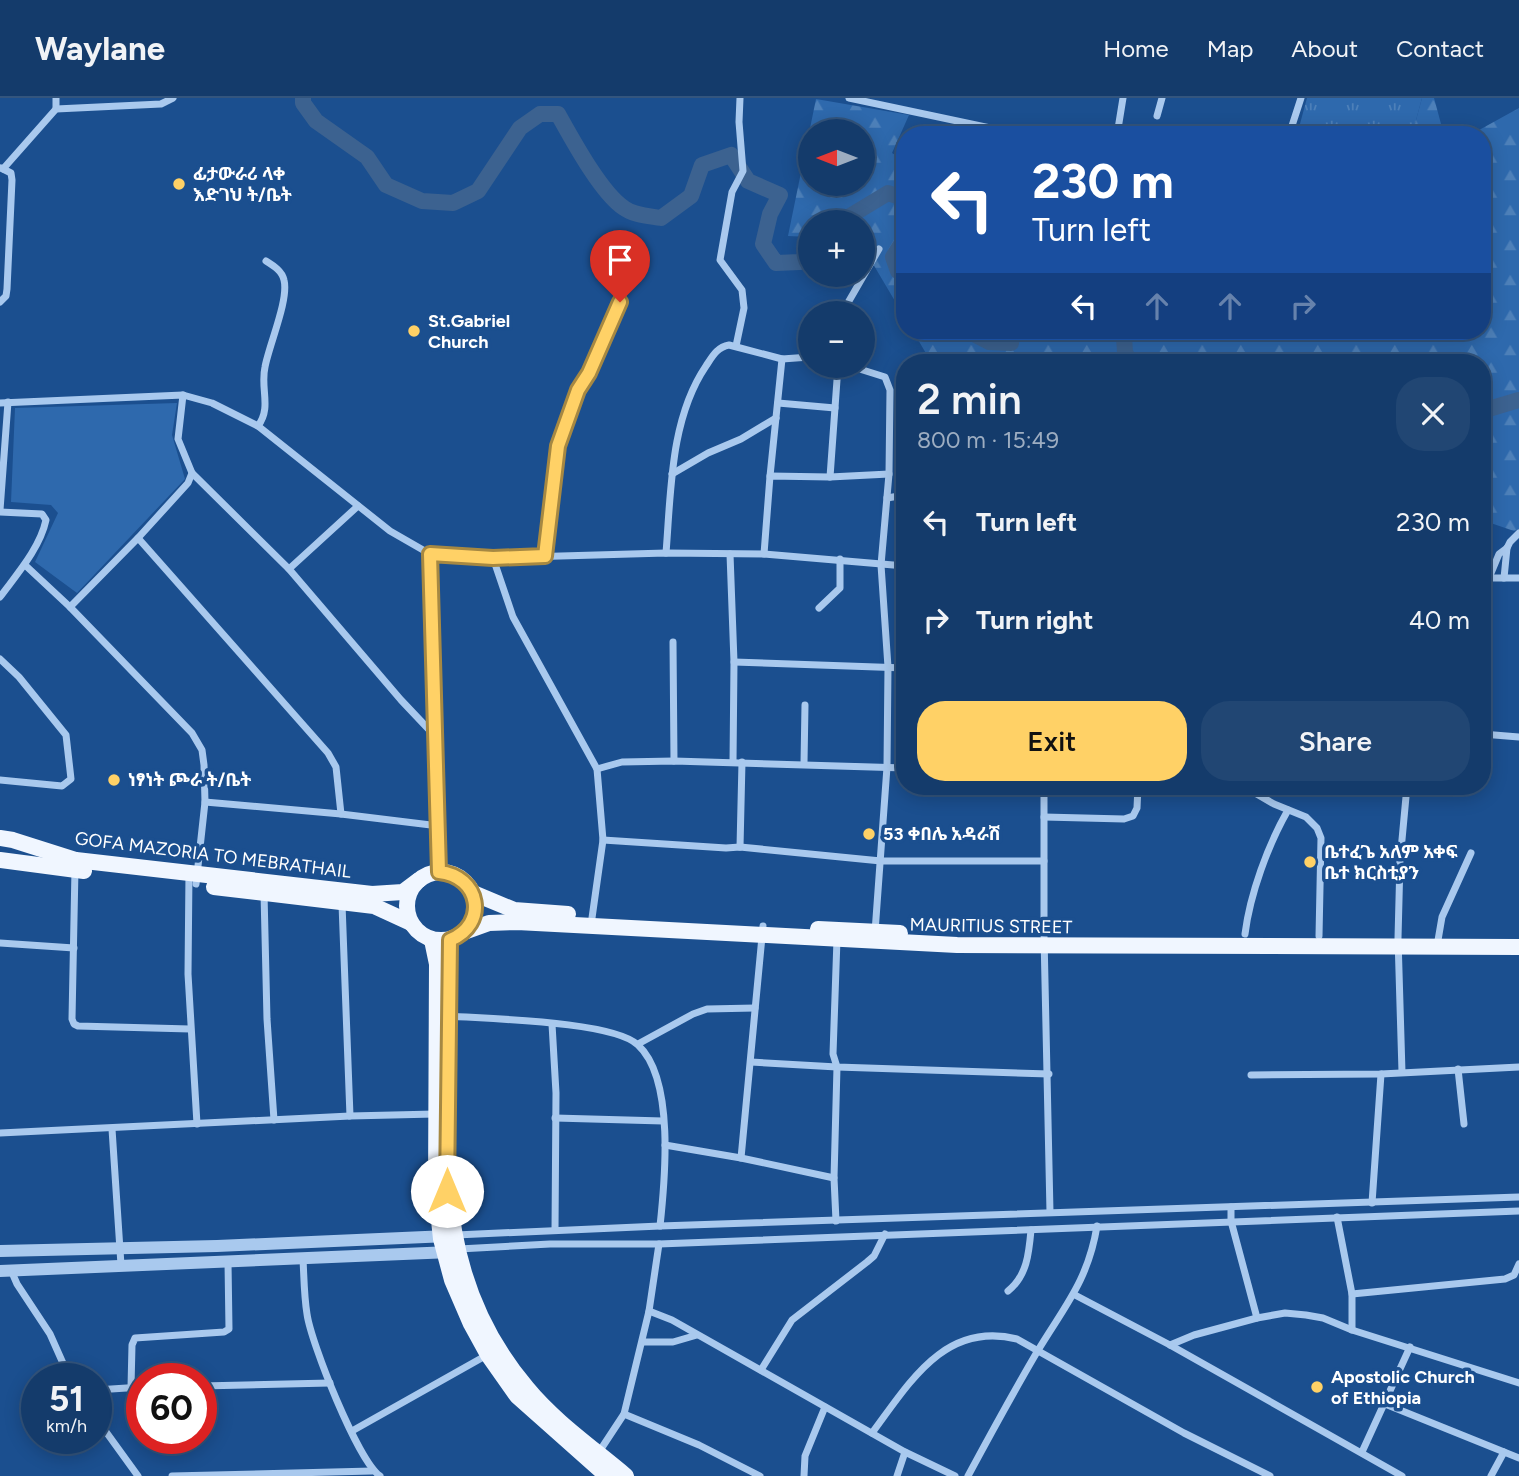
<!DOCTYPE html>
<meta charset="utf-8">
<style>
body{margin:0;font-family:Figtree,"Noto Sans Ethiopic",sans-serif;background:#214673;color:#f1f3f6;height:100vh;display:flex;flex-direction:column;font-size:26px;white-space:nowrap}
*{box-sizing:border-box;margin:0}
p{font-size:23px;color:#9dadc1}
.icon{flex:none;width:38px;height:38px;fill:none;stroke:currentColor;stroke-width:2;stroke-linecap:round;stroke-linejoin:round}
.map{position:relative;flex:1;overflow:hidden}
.details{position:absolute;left:896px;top:256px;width:595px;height:441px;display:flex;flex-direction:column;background:#143b6b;border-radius:28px;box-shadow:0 4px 18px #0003,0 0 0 2px #33557e}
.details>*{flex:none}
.banner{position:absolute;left:896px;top:28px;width:595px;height:214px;border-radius:28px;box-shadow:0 4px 18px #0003,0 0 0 2px #33557e;background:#1a4fa0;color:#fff;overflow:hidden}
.needle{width:46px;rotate:270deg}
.buttons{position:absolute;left:798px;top:21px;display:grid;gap:14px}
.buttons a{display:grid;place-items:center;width:77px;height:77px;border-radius:50%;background:#143b6b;box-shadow:0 4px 18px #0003,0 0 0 2px #33557e;font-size:35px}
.speed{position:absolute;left:21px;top:1265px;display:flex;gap:14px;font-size:35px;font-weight:700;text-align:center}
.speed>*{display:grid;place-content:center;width:91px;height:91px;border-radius:50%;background:#143b6b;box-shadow:0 4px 18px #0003,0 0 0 2px #33557e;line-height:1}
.speed small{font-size:18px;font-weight:400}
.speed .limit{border:10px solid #d22;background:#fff;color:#111}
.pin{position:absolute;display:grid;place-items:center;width:60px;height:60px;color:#fff;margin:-72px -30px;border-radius:50% 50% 50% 0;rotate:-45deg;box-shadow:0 0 7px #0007}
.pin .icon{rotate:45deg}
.me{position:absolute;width:77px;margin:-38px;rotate:0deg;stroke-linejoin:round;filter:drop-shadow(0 0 5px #0008)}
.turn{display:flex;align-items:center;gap:24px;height:147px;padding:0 21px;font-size:32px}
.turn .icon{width:91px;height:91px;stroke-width:2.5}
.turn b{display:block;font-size:49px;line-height:60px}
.lanes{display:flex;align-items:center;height:66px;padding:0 21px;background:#0003;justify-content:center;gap:35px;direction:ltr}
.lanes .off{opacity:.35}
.round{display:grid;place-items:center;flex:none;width:74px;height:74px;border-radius:28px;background:#214673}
.head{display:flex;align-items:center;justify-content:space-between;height:119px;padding:0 21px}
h1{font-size:42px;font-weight:600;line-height:52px}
.primary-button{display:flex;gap:14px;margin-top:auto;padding:14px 21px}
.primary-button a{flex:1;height:80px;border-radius:28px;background:#ffd166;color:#111;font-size:28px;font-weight:600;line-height:80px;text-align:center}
.primary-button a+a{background:#214673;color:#f1f3f6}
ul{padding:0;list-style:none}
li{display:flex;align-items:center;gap:21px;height:98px;padding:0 21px}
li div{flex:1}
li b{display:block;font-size:26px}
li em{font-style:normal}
header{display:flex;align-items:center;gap:42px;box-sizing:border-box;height:98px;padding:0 35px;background:#143b6b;border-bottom:2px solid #33557e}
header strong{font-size:33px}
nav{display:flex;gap:38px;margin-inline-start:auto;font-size:24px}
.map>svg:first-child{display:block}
</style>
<header>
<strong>Waylane</strong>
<nav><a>Home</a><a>Map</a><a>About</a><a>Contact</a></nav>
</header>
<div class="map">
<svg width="1519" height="1378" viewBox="0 0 1519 1378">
<defs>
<pattern id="grass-tufts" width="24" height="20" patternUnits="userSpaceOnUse" patternTransform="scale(1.75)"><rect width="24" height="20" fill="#2e69ad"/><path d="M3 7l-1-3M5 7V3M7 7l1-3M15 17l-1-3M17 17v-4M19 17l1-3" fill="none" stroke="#4d80b9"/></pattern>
<pattern id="forest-firs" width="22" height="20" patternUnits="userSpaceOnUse" patternTransform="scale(1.75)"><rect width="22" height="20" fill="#2e69ad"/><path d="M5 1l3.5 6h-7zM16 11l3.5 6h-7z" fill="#4d80b9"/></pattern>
</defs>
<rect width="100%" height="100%" fill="#1b4f8f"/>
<polygon fill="url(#grass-tufts)" points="1307,0 1422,0 1412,37 1297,37"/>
<g fill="url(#forest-firs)" fill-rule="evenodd">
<polygon points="1422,0 1434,0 1444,37 1412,37"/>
<path d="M 816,1 L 909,17 L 892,55 L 905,63 L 905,220 L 863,149 L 863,124 L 810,124 L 810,139 L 788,138 ZM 810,33 L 863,33 L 863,86 L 810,86 Z"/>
<polygon points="1519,10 1519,431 1514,433 1482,422 1482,264 931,264 913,233 1482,233 1482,37 1470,37"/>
</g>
<polygon fill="#2e69ad" points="177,305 172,337 185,381 77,495 35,464 58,415 51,407 11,404 15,310"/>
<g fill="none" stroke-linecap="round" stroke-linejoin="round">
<g stroke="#3c6290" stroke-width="16">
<path d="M 303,0 L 303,5 L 316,23 L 367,59 L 386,87 L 422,103 L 453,105 L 478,93 L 520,30 L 540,16 L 558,16 C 572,41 601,95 624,110 C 633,117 650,118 661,120 L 691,98 L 702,67 L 731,57 L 748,83 L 780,97 L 770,116 L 763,146 L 776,165 L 800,164 L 810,153"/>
<polyline points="840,124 888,95 905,101"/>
<polyline points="905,140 893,159 898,173 905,174"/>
<polyline points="968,233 989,244 1011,245 1012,233"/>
<polyline points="1129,233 1124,239 1125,254 1130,264"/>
<polyline points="1482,313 1519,302"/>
</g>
<g stroke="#a9c9ee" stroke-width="7">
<polyline points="56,0 56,11"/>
<polyline points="849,0 1023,37"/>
<polyline points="1157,18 1162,0"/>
<polyline points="1117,37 1123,0"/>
<polyline points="1289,37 1301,0"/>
<polyline points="3,71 56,11 161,6 173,0"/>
<polyline points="0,204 6,198 7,191 12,82 11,75 1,70"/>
<polyline points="842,215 879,151"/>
<polyline points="736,248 744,210 742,192 720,162 732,94 743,73 739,24 740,0"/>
<polyline points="850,268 885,279 890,292 889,376 881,467 888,569 887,669 875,834"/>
<polyline points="0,305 183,297 212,305 258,328 390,433 430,456 493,460 666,455 764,456 905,468"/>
<polyline points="778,305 835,310"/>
<path d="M 258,328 C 272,309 260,291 265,269 C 269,247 289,202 284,182 C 282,173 274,168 266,163"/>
<polyline points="192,375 289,471 401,602 436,639"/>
<polyline points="672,376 708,355 741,341 776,320"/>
<polyline points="770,378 782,261"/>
<polyline points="830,379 838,268"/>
<polyline points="887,400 905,397"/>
<polyline points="0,412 8,304"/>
<path d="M 0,414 L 42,416 L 46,422 C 40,450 17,476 0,499"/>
<polyline points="138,440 328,655 336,669 341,716"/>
<path d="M 666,455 C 671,394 670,321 706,268 C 712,259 717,249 729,247 L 782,261 L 810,259"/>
<polyline points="430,456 439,774"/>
<polyline points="730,456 734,564 733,664"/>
<polyline points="764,456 770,378 830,379 889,376"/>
<polyline points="545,458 558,348 578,292 589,275 619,204"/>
<polyline points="493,460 513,519 597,671 603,742 591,827"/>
<polyline points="25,467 70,509 192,635 202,652 204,667 205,704 196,786"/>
<polyline points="289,471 358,408"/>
<polyline points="1482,480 1519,480"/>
<polyline points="1504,480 1507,450"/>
<polyline points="70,509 138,440 188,385 192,375 178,341 183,297"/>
<polyline points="819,510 840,490 840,461"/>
<polyline points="673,544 674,663"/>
<polyline points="0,561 19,579 66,637 71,681 62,688 0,682"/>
<polyline points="734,564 905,570"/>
<polyline points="1482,636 1519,639"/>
<polyline points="1486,636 1489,480 1499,456 1507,450 1510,444 1519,435"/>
<polyline points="804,665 805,607"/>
<polyline points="597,671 622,664 674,663 905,670"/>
<polyline points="1044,688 1044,838 1050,1114"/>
<polyline points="1243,688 1274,706 1306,719 1317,730 1321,740 1319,838"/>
<polyline points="205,704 341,716 439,728"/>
<polyline points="1044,719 1124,721 1133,718 1137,710 1138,688"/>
<polyline points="603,742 726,750 740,749 881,763 1044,763"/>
<polyline points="740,749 742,664"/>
<polyline points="75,771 72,921 74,926 78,928 190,931"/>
<polyline points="189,775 188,876 197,1026"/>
<polyline points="264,795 267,921 274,1022"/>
<polyline points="342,806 350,1018"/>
<path d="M 1245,836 C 1250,796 1268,747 1288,712"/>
<polyline points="0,845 74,850"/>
<polyline points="1437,848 1442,819 1471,755"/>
<path d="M 449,918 C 487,921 613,923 638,947 C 675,981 665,1082 660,1128"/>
<polyline points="552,926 556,995 555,1132"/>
<polyline points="638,946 693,916 707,911 755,910"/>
<polyline points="751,964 837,969 1049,976"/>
<polyline points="1458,971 1464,1026"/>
<polyline points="1402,974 1398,840 1400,763 1407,688"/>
<polyline points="1251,977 1381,976 1519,969"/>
<polyline points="555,1020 663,1023"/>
<polyline points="112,1031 121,1167"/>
<polyline points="0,1035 350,1018 435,1016"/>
<polyline points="665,1047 741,1060 834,1080"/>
<polyline points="741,1060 763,828"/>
<polyline points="1372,1105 1381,976"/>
<polyline points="1231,1109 1231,1123 1257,1220"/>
<polyline points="1337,1119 1352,1196 1352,1232"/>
<polyline points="836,1123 834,1080 837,969 833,956 837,841"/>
<polyline points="456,1137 660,1128 1519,1099"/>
<polyline points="459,1151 550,1146 659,1146 1519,1113"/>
<path d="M 303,1161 C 304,1179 304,1198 307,1216 C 311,1245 358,1363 380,1378"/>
<polyline points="11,1172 17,1186 50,1236 70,1281"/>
<path d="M 1008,1193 C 1027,1178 1029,1155 1031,1132"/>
<polyline points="1352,1196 1505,1181 1514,1177 1519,1166"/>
<polyline points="1075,1197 1170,1247 1402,1378"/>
<polyline points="649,1213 672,1222 905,1354 955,1378"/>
<polyline points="643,1244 673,1244 697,1237"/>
<polyline points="1170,1247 1194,1237 1257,1220 1285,1215 1306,1217 1323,1220 1352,1232 1519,1285"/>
<polyline points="761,1272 792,1222 867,1164 874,1158 885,1136"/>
<polyline points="201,1288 330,1285"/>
<polyline points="131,1289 132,1247 135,1240 224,1234 229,1231 228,1164"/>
<polyline points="96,1292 142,1289"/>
<polyline points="1385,1306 1519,1360"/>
<polyline points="624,1316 699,1347 760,1378"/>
<polyline points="96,1320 138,1378"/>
<polyline points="352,1333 487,1257"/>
<path d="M 872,1335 C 910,1284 945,1223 1017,1241 L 1184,1335 L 1270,1378"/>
<polyline points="599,1354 624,1316 649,1213 659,1146"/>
<polyline points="1362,1354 1410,1249"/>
<polyline points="172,1378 372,1373"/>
<polyline points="804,1378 805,1358 825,1309"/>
<polyline points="897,1378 905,1354"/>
<path d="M 968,1378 C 990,1337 1013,1295 1037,1254 C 1064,1209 1088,1183 1097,1128"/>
<polyline points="1491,1378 1504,1354"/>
</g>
<g stroke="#a9c9ee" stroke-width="12">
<polyline points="0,1153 217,1148 448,1138"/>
<polyline points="0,1173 451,1154"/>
</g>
<g stroke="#f0f6ff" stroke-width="16">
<polyline points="0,740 13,742 76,762 372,796 403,794 419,782"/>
<polyline points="0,762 84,773"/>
<circle cx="441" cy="808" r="34"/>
<polyline points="214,789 374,808 411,825"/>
<polyline points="473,795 514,812 568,816"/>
<polyline points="818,831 900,835"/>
<polyline points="464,834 489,825 517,824 957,847 1519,849"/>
<polyline points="432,842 437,866 436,1094 441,1141 452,1182 471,1226 488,1257 517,1298 607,1378"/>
<path d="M 450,842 C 448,881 449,920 448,959 C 444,1082 442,1190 527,1290 C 555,1324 593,1350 626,1378"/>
</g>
</g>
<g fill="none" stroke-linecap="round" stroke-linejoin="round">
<defs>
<path id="route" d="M 447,1093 L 450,842 C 489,826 480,778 439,774 L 430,456 L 493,460 L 545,458 L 558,348 L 578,292 L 589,275 L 620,204"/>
</defs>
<use href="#route" stroke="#a68842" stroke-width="18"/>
<use href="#route" stroke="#ffd166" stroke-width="12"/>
</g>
<g fill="#ffd166" stroke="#1b4f8f" stroke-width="2.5">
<circle cx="179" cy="86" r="7"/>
<circle cx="414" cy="233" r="7"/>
<circle cx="114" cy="682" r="7"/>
<circle cx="869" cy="736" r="7"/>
<circle cx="1310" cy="764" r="7"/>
<circle cx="1317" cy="1289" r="7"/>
</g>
<g text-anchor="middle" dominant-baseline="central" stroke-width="7" stroke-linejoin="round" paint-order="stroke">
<g font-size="18" font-weight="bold" fill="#fff" stroke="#1b4f8f" text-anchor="start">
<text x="193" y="76">ፊታውራሪ ላቀ<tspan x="193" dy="21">እድገህ ት/ቤት</tspan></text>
<text x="428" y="223">St.Gabriel<tspan x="428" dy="21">Church</tspan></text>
<text x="128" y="682">ነፃነት ጮራ ት/ቤት</text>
<text x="883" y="736">53 ቀበሌ አዳራሽ</text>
<text x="1324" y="754">ቤተፈጌ አለም አቀፍ<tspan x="1324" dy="21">ቤተ ክርስቲያን</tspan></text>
<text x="1331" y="1279">Apostolic Church<tspan x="1331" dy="21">of Ethiopia</tspan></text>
</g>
<g font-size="18" fill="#fff" stroke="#1b4f8f">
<text transform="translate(213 757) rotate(7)">GOFA MAZORIA TO MEBRATHAIL</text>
<text transform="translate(991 828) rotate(1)">MAURITIUS STREET</text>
</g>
</g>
</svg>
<div class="buttons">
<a><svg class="needle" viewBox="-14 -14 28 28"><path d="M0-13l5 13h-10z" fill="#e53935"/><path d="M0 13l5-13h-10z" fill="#9dadc1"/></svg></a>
<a>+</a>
<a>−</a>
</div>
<div class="speed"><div>51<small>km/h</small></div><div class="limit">60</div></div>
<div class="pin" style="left:620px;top:204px;background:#d93025"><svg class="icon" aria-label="arrive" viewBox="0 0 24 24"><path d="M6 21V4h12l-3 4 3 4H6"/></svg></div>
<svg class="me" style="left:447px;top:1093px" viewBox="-20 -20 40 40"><circle r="19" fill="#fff"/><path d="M0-13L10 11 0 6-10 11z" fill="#ffd166"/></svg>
<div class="banner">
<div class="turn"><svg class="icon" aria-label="left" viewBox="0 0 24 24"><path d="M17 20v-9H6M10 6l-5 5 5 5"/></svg><div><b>230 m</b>Turn left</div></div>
<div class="lanes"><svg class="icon" aria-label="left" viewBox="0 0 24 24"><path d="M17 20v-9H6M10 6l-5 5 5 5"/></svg><svg class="icon off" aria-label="ahead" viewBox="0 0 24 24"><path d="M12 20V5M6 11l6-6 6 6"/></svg><svg class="icon off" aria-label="ahead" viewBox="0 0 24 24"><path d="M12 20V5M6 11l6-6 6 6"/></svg><svg class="icon off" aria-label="right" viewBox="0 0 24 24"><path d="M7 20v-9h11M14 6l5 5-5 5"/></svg></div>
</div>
<section class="details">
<div class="head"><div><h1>2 min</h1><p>800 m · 15:49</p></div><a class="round"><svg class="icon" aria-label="close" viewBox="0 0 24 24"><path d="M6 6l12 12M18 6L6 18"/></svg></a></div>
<ul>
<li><svg class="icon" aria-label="left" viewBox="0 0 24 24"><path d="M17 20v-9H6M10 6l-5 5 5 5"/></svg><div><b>Turn left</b></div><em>230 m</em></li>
<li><svg class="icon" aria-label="right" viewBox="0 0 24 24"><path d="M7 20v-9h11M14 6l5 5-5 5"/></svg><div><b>Turn right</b></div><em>40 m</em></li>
</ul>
<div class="primary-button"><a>Exit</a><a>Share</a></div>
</section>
</div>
